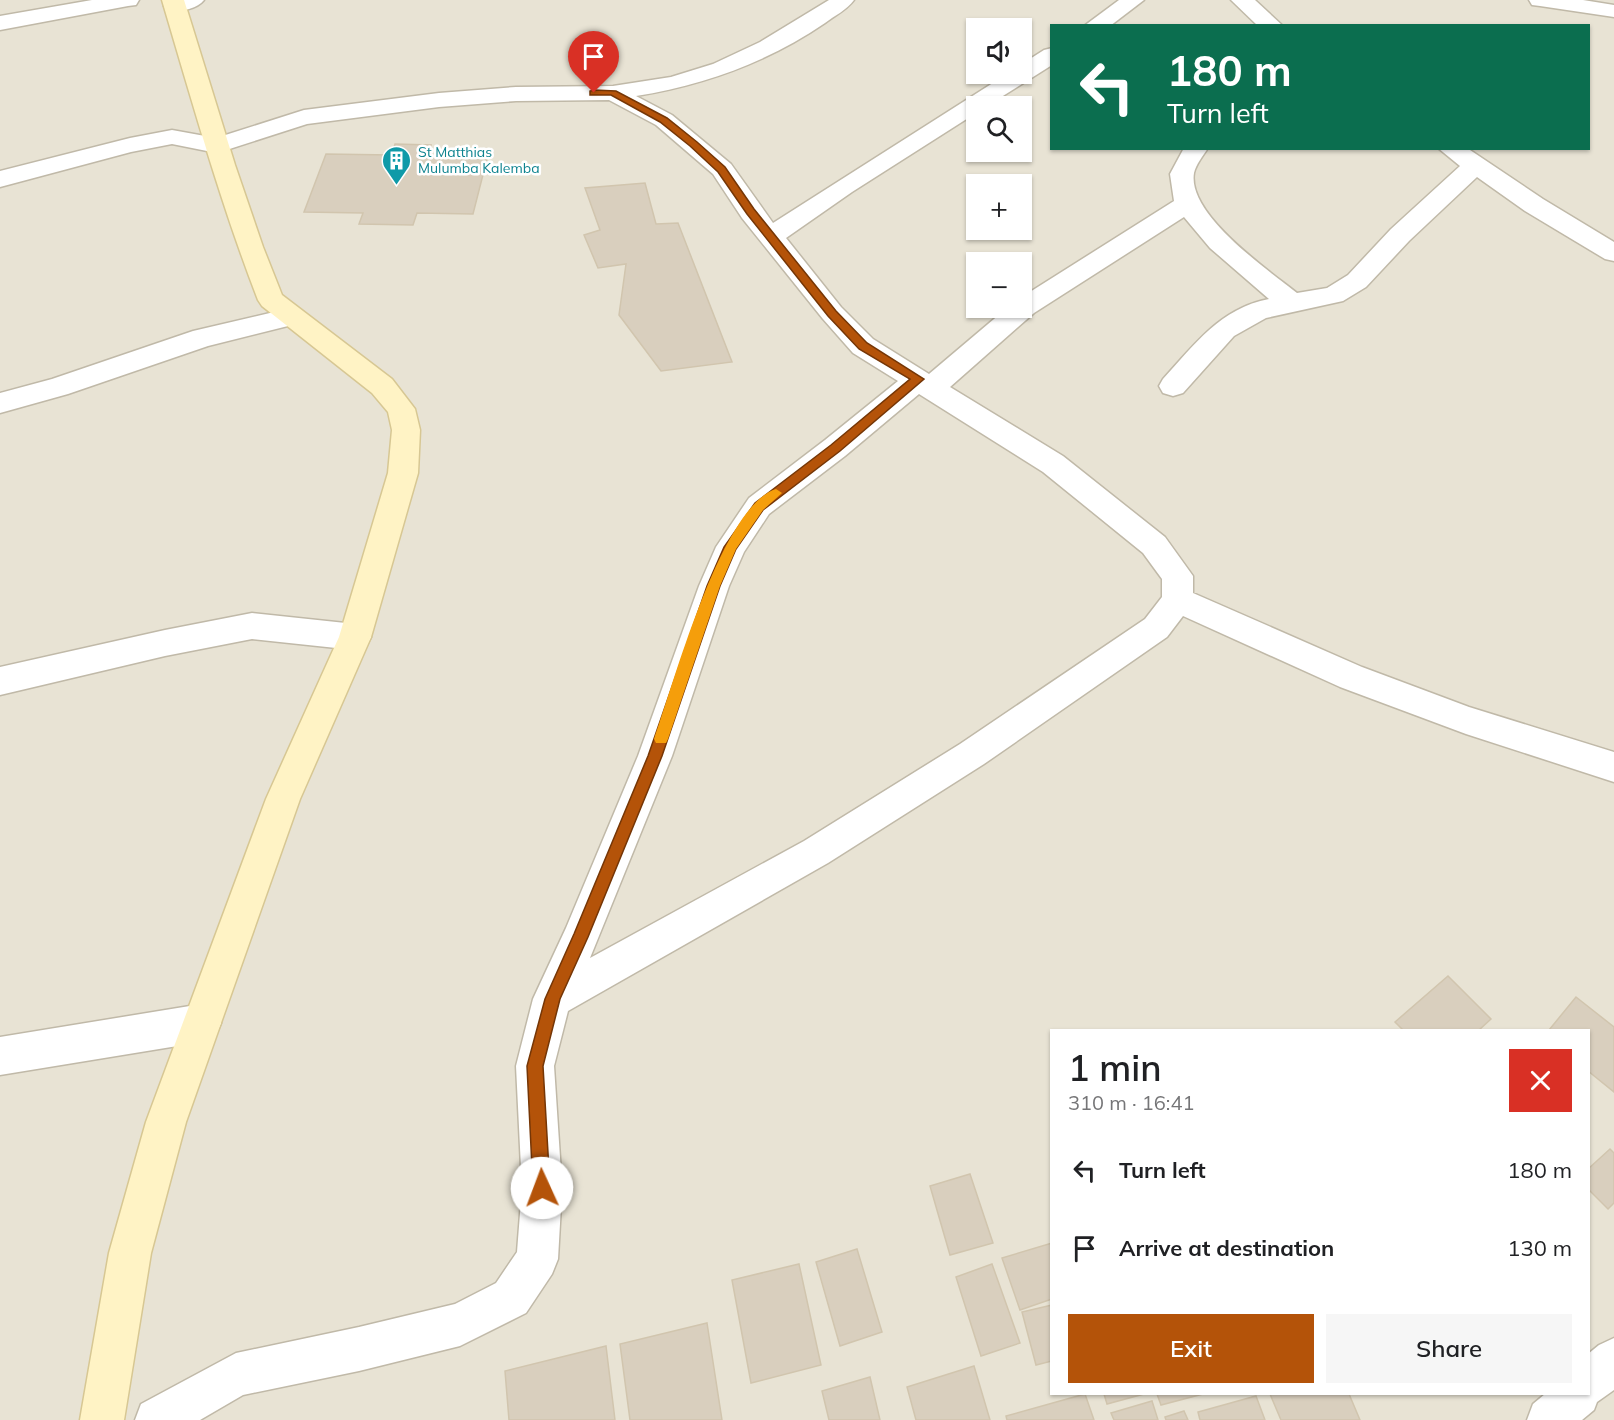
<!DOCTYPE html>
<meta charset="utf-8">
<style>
body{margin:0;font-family:Mulish,sans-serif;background:#f6f6f6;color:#202124;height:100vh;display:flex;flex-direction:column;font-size:22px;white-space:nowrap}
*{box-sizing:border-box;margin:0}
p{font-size:20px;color:#757577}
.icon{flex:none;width:33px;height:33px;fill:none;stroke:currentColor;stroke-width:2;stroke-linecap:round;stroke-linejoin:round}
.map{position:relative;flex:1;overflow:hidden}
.details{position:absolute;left:1050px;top:1029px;width:540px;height:366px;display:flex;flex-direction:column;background:#fff;border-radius:0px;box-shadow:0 2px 4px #0004}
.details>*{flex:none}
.hud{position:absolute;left:1050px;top:24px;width:540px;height:126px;border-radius:0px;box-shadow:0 2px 4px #0004;background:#0b6e4f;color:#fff;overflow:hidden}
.buttons{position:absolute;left:966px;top:18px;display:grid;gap:12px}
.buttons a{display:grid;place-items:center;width:66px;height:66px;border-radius:0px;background:#fff;box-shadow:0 2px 4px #0004;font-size:30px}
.pin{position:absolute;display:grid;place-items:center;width:51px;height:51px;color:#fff;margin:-62px -26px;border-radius:50% 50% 50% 0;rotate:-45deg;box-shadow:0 0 6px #0007}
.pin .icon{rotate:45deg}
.me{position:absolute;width:66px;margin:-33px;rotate:358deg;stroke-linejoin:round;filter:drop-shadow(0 0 4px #0008)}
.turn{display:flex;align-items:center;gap:21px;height:126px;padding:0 18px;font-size:27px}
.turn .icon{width:78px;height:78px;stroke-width:2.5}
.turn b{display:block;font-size:42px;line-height:51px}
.round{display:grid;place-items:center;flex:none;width:63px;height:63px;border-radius:0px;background:#f6f6f6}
.head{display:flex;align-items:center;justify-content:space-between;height:102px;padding:0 18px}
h1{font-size:36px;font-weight:600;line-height:45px}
.button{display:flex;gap:12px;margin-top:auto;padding:12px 18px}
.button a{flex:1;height:69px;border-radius:0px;background:#b45309;color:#fff;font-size:24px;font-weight:600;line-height:69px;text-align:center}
.button a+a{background:#f6f6f6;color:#202124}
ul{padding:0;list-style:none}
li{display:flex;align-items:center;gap:18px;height:78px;padding:0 18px}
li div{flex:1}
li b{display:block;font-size:22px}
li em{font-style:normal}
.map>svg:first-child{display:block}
</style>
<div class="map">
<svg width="1614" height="1420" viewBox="0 0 1614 1420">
<rect width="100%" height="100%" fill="#f4f0e6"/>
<path fill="#e8e3d4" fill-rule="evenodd" d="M 0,0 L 1614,0 L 1614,1420 L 0,1420 ZM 1052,26 L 1588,26 L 1588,148 L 1052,148 ZM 976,28 L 1022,28 L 1022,74 L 976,74 ZM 976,106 L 1022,106 L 1022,152 L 976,152 ZM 976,184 L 1022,184 L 1022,230 L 976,230 ZM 976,262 L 1022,262 L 1022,308 L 976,308 ZM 1052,1030 L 1588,1030 L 1588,1394 L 1052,1394 Z"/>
<g fill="#d9cfbe" stroke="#d1c5ae" stroke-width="1.5">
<polygon points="395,144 431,145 427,158 487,159 473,214 417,213 413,225 359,224 363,213 304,212 326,154 392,155"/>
<polygon points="645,183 656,224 678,223 732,362 661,371 619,315 626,264 598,268 584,235 600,230 585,188"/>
<polygon points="1448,976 1491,1019 1479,1030 1403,1030 1395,1022"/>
<polygon points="1576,997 1614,1027 1614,1092 1588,1071 1588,1030 1549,1030"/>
<polygon points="1610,1149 1614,1153 1614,1203 1608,1209 1588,1189 1588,1169"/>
<polygon points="970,1174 993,1243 950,1255 930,1186"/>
<polygon points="1052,1243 1052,1299 1020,1310 1002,1258"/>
<polygon points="857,1249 882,1332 840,1346 816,1262"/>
<polygon points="799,1264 821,1365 751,1383 732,1280"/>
<polygon points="992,1264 1020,1343 981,1356 956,1277"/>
<polygon points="1052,1305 1052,1361 1036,1365 1022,1312"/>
<polygon points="707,1323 722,1420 630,1420 620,1344"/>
<polygon points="606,1346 615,1420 509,1420 505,1371"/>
<polygon points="974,1366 990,1420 916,1420 907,1387"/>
<polygon points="870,1377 880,1420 829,1420 822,1391"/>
<polygon points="1085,1394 1094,1420 1007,1420 1006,1416"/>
<polygon points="1104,1394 1144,1394 1107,1404"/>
<polygon points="1157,1394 1203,1394 1161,1405"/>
<polygon points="1270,1394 1349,1394 1360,1420 1281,1420"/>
<polygon points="1256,1396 1265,1420 1200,1420 1198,1412"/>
<polygon points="1152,1401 1158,1420 1114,1420 1111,1413"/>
<polygon points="1184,1411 1188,1420 1166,1420 1165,1417"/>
</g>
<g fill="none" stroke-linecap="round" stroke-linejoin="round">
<defs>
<g id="street">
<polygon points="92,0 139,0 136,5 128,6 0,30 0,16"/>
<path d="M 172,0 L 204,0 C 197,9 178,13 167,11 L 164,6 Z"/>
<path d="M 829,0 L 854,0 C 847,10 834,16 825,23 C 768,62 704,85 636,96 L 672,115 L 731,164 L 773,223 L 1007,74 L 1022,74 L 1022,64 L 1044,50 L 1052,48 L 1052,65 L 987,106 L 976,106 L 976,113 L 852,192 L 786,238 L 841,307 L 873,339 L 929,374 L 1007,308 L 1022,308 L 1022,297 L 1174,201 L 1170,174 L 1184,148 L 1208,148 C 1203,156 1196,164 1194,173 C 1187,214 1268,270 1297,293 L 1327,288 L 1348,275 L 1391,229 L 1460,166 L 1438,148 L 1467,148 L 1543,199 L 1614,242 L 1614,261 L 1605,259 L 1525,211 L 1477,177 L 1409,241 L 1366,287 L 1343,301 L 1266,318 L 1234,336 L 1183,393 L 1173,396 L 1163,393 L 1159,386 L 1163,379 C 1195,344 1221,308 1269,299 L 1210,248 L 1184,217 L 1034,313 L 950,387 L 1063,456 L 1165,537 L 1193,576 L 1193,593 L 1362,667 L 1469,707 L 1614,752 L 1614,782 L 1466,734 L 1340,687 L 1183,616 L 1167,637 L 984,764 L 828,863 L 568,1011 L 554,1066 L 562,1188 L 558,1259 L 552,1274 L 526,1313 L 460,1346 L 359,1371 L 243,1395 L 200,1420 L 135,1420 L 141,1404 L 236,1353 L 359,1327 L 455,1304 L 496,1283 L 517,1252 L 522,1188 L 516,1066 L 533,999 L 566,928 L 638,756 L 699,586 L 716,547 L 749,498 L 825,440 L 898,381 L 853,353 L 823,319 L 742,218 L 713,174 L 656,125 L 609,100 L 516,101 L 439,107 L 307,124 L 217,153 L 172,144 L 131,152 L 0,187 L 0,171 L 130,138 L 172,130 L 216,138 L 304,110 L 439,93 L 516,87 L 613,86 L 671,77 L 713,64 L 760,42 ZM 919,394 L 1043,472 L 1143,553 L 1162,579 L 1162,597 L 1145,619 L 960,744 L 804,841 L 590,958 L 672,756 L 729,586 L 744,552 L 769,514 L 845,456 Z"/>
<polygon points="1119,0 1144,0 1110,26 1084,26"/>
<polygon points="1231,0 1255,0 1283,26 1258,26"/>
<polygon points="1529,0 1583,0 1614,5 1614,17 1540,6 1532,5"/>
<polygon points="291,308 300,311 304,317 300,323 208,346 68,394 0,413 0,393 52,379 193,331"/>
<polygon points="252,613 355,624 366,628 371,637 366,646 355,650 252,639 165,656 0,695 0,667 165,630"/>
<polygon points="202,1004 215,1010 221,1023 215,1036 202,1042 0,1075 0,1037"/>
<polygon points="1614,1338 1614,1390 1597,1402 1594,1410 1582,1420 1527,1420 1533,1404 1545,1394 1588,1394 1588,1354 1599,1345"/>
</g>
<path id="secondary" d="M 162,0 L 184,0 L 235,165 L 263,247 L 282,295 L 392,379 L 415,409 L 420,430 L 418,473 L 371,637 L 300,799 L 186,1122 L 151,1253 L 124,1420 L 80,1420 L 109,1253 L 146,1122 L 266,799 L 339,637 L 388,473 L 392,430 L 388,412 L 372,393 L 262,306 L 258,300 C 220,202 192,101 162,0 Z"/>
</defs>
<use href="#street" stroke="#c0b9a8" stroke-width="3"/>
<use href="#secondary" stroke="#d7c793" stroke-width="3"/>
<use href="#street" fill="#fff" fill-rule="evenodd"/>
<use href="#secondary" fill="#fff3c5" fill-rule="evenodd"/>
</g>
<polygon fill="#b45309" stroke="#753606" stroke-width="1.5" points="594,90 616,91 667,118 697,142 725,167 754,209 836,311 867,343 924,379 840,451 763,510 736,549 720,586 662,756 588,937 560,999 543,1066 550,1188 548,1194 542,1196 536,1194 533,1188 527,1066 545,999 574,934 648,756 707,586 724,547 755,503 831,445 910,379 859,349 828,316 747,214 718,172 690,146 660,122 611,95 590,95 590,91"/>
<path fill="#f59e0b" d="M 776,489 L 782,493 L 763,510 L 736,549 L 720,586 L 668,739 L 666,743 L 656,743 L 654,739 C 673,686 721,506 776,489 Z"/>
<defs>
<symbol id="building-pin" viewBox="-11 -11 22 30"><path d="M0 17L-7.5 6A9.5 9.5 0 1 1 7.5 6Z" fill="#0f9aa8" stroke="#fff"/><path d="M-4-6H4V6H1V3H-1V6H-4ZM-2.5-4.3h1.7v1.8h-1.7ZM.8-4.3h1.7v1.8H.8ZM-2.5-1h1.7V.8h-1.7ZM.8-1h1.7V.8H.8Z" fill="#fff"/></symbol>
</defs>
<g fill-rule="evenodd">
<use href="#building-pin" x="380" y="144" width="33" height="45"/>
</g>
<g text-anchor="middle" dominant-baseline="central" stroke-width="5" stroke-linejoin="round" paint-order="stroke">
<g font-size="14" fill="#0d838f" stroke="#fff" text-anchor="start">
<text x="418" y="152">St Matthias<tspan x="418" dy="16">Mulumba Kalemba</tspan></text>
</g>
</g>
</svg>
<div class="buttons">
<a><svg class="icon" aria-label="sound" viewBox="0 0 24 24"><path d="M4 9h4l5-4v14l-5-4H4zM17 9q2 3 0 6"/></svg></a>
<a><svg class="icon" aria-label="search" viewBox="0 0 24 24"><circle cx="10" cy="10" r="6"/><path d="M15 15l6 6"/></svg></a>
<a>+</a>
<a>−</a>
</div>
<div class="pin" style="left:594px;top:93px;background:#d93025"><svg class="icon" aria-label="arrive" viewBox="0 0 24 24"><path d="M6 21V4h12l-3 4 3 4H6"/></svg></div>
<svg class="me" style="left:542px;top:1188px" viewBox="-20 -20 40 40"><circle r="19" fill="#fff"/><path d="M0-13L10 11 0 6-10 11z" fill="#b45309"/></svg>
<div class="hud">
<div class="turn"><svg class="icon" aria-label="left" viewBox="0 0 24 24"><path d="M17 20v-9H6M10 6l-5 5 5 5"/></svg><div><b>180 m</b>Turn left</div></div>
</div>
<section class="details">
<div class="head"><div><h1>1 min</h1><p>310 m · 16:41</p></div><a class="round" style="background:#d93025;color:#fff"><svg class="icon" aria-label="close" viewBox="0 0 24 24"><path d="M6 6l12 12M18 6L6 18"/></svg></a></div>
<ul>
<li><svg class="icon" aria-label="left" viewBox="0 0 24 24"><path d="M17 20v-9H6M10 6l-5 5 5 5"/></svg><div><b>Turn left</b></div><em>180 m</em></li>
<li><svg class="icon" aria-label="arrive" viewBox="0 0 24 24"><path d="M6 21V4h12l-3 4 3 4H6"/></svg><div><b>Arrive at destination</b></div><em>130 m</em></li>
</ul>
<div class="button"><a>Exit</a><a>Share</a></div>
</section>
</div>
